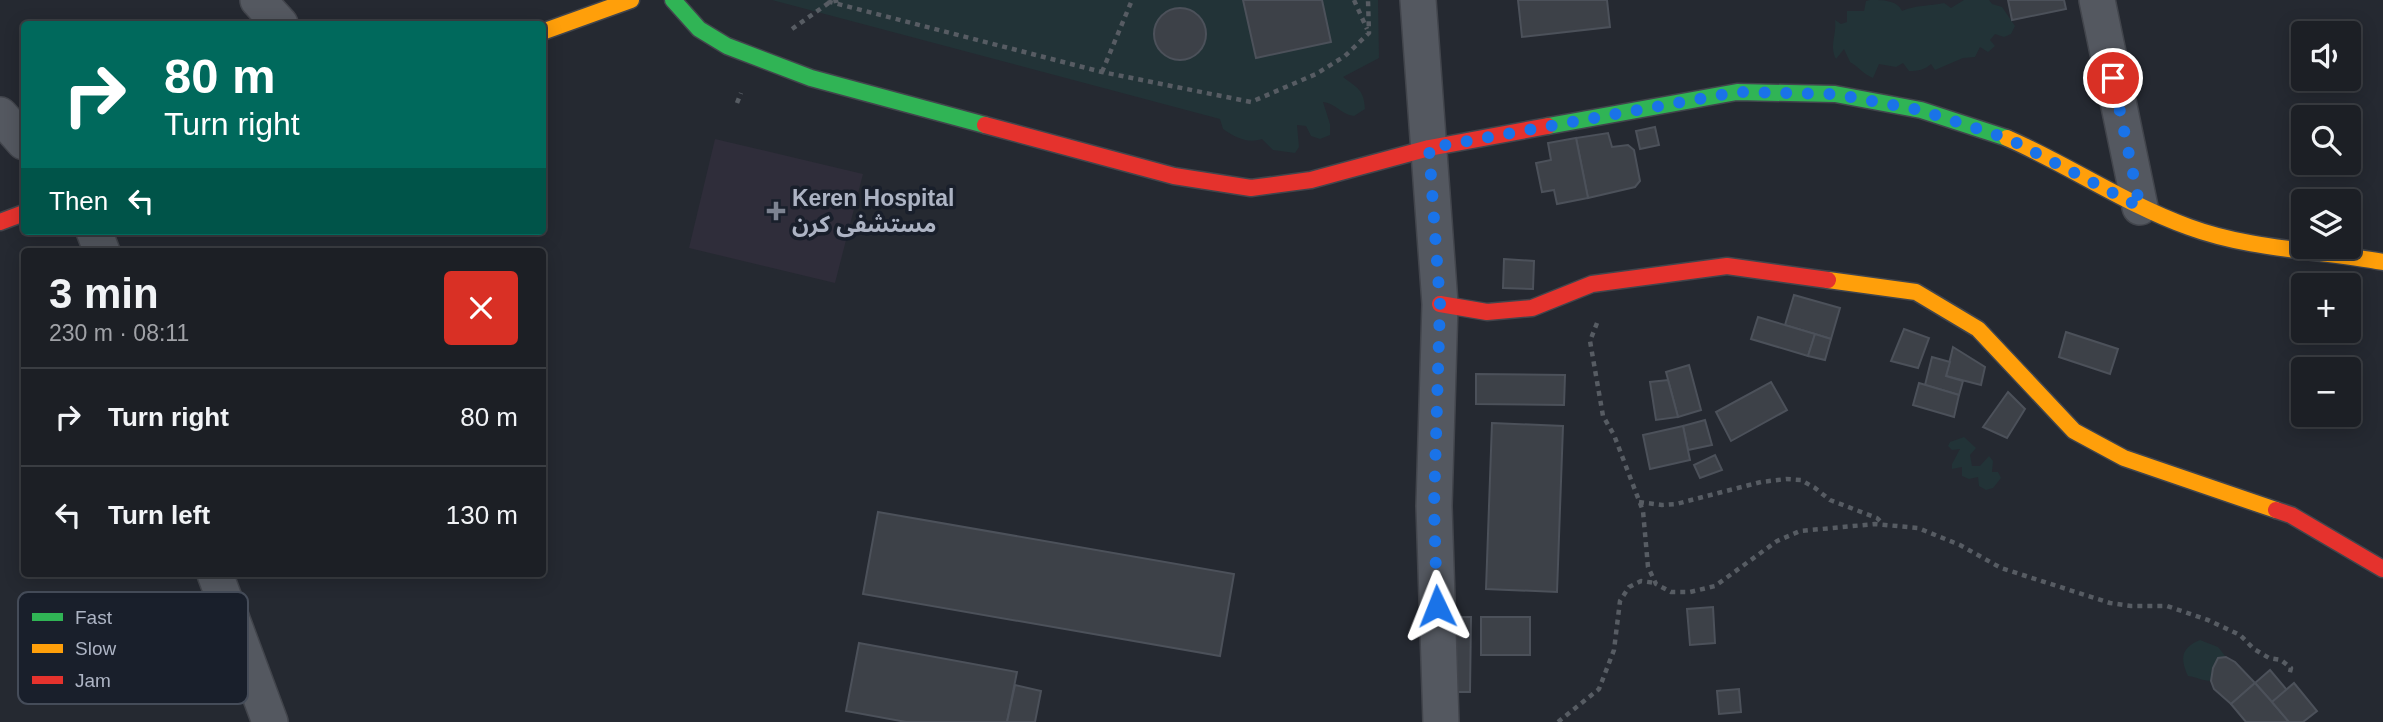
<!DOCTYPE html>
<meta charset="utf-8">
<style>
body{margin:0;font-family:Arial,"Noto Sans Arabic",sans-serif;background:#25272d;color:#f1f3f6;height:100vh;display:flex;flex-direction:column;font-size:26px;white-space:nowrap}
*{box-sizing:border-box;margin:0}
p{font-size:23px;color:#a0a2a7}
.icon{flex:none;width:38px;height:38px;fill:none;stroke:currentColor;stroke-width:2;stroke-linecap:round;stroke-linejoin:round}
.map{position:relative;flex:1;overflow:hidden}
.side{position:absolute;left:21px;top:248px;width:525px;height:329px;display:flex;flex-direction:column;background:#1c1f25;border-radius:7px;box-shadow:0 4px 18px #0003,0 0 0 2px #3a3d42}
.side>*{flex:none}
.guide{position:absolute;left:21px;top:21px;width:525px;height:214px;border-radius:7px;box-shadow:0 4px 18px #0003,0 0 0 2px #3a3d42;background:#00695c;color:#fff;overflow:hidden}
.buttons{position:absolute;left:2291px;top:21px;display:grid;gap:14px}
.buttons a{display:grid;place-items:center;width:70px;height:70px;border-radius:7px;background:#1c1f25;box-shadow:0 4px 18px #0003,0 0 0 2px #3a3d42;font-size:35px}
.pin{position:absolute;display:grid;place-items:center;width:60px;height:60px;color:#fff;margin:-30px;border:4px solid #fff;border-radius:50%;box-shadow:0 2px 7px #0007}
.me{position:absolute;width:77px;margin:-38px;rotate:358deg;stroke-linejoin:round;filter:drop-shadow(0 0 5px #0008)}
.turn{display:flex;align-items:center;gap:24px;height:147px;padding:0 28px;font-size:32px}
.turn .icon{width:91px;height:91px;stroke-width:2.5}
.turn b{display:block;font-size:49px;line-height:60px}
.then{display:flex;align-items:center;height:66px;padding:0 28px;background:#0003;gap:14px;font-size:26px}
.round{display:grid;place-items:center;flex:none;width:74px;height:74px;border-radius:7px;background:#25272d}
.summary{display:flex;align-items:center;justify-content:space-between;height:119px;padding:0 28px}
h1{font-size:42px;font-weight:700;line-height:52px}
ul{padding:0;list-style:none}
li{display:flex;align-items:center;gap:21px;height:98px;padding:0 28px;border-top:2px solid #3a3d42}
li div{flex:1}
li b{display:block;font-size:26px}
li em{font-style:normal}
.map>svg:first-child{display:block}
</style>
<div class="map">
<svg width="2383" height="722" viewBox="0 0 2383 722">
<rect width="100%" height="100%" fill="#252931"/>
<polygon fill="#2f2d3a" points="715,139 863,174 835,283 689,248"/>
<g fill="#223337">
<path d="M 772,0 L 1378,0 L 1379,58 L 1343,77 C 1357,88 1364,89 1365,109 L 1354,116 C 1340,114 1337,104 1323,102 L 1330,124 L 1330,135 L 1320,139 L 1311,136 L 1306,126 L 1297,125 L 1299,147 L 1295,153 L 1273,150 L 1262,139 C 1247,144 1235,137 1223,129 L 1220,119 Z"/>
<path d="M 1870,0 C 1883,0 1897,0 1902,11 C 1915,5 1930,6 1944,3 L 1951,8 L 1964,0 L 1989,0 L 1992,4 L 2002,7 L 2015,26 L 2011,34 L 2004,37 L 1995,34 L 1990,40 L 1995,46 L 1988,52 L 1980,47 L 1975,57 L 1963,58 L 1935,70 L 1931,64 C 1924,70 1919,71 1909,71 L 1903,63 L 1896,67 L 1879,64 L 1873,78 C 1863,74 1859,67 1850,62 L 1844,49 L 1836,59 C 1829,45 1837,35 1835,20 L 1841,24 L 1847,22 L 1847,11 L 1864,11 L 1866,1 Z"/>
<polygon points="1964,437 1976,448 1970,455 1972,466 1980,466 1989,456 1993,461 1992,472 1998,472 2001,478 1993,488 1986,490 1979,486 1978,477 1969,479 1962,476 1962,467 1952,469 1952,464 1960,449 1952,450 1948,446 1950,442"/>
<path d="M 2200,640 L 2218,647 L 2226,657 L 2218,659 L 2211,681 C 2203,681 2197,677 2188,676 C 2180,658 2181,648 2200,640 Z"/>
</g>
<g fill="#3d4148" stroke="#4c515a" stroke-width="2">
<polygon points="1243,0 1322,0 1331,42 1256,58"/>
<polygon points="1518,0 1607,0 1610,27 1522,37"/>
<polygon points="2008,0 2064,0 2066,9 2012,20"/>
<circle cx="1180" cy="34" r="26"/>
<polygon points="1655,127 1659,145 1640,149 1636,131"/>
<polygon points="1608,133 1612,147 1628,145 1634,150 1640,181 1635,187 1588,198 1576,138"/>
<polygon points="1576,138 1588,198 1557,204 1554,190 1542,192 1536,163 1551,160 1548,143"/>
<polygon points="1504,259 1534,261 1533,289 1503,288"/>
<polygon points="1794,295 1840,308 1831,339 1785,325"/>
<polygon points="1758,317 1815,334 1808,356 1751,339"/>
<polygon points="1904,329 1929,338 1918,368 1891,361"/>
<polygon points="2066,332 2118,349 2110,374 2059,357"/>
<polygon points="1815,334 1831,339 1825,360 1808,356"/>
<polygon points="1953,347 1985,367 1981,385 1946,376"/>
<polygon points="1932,357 1950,362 1946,376 1963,381 1959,395 1925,385"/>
<polygon points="1689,365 1701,410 1678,417 1666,372"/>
<polygon points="1476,374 1565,375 1564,405 1476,404"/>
<polygon points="1668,380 1678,417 1656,420 1650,382"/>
<polygon points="1771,382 1787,410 1731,441 1716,412"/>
<polygon points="1919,383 1959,395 1954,417 1913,405"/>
<polygon points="2008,392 2025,409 2007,438 1983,427"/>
<polygon points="1705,420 1712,445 1688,450 1683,426"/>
<polygon points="1492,423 1563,426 1557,592 1486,589"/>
<polygon points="1683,426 1690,460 1650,469 1643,435"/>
<polygon points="1715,455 1722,470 1700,478 1694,465"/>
<polygon points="878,512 1234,574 1220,656 863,594"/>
<polygon points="1713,607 1715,643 1690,645 1687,609"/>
<polygon points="1456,617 1471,617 1470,692 1456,692"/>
<rect x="1481" y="617" width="49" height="38"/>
<polygon points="859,643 1017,672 1007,722 906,722 846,711"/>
<polygon points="2226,657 2235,662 2255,683 2231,704 2214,689 2211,681 2213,668 2218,658"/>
<polygon points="2270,670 2287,690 2272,702 2255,683"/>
<polygon points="2255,683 2272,702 2289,722 2246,722 2231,704"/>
<polygon points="2294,683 2317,711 2303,722 2289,722 2272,702"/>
<polygon points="1015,685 1041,691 1035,722 1007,722"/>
<polygon points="1739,689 1741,712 1719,714 1717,691"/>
</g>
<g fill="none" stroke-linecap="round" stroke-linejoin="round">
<defs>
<g id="street">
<polyline points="258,0 280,24"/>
<polyline points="1418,0 1440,304 1434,506 1441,722"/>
<polyline points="2097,0 2140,207"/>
<polyline points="0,115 24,142"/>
<polyline points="94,231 102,252"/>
<polyline points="215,574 270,722"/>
</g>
<g id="fast">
<polyline points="673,0 699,29 727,46 811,78 985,125"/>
<polyline points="1548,126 1737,92 1835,94 1921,110 2007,138"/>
</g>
<g id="slow">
<polyline points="542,32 631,0"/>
<path d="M 2007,138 C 2069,165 2125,204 2189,227 C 2251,250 2319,250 2383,262"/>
<polyline points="1828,280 1916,292 1978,329 2074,431 2124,458 2276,510"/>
</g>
<g id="jam">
<polyline points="985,125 1174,176 1251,188 1311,180 1429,148 1548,126"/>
<polyline points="0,222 24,213"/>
<polyline points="1440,304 1487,312 1532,308 1592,284 1727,266 1828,280"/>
<polyline points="2276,510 2291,515 2383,569"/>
</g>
</defs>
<use href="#street" stroke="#42454c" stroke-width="38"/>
<use href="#fast" stroke="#42454c" stroke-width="19"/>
<use href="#slow" stroke="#42454c" stroke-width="19"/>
<use href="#jam" stroke="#42454c" stroke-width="19"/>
<g stroke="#575c63" stroke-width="4.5" stroke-dasharray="5 5" stroke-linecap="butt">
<polyline points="829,0 830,2 1102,72 1251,102 1316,74 1345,56 1369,33 1368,0"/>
<polyline points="1354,0 1367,29"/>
<polyline points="792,29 830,2 839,0"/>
<polyline points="1102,72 1132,0"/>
<polyline points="737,103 741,93"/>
<polyline points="1597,323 1590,341 1603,416 1614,435 1643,511 1648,567 1656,584 1671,592 1690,592 1715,586 1777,541 1800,531 1875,524 1918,528 1960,545 2001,568 2110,603 2131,606 2167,606 2208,620 2240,635 2254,649 2269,658 2281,660 2291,668 2289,676"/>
<polyline points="1639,502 1662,505 1676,504 1761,482 1786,479 1801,480 1815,488 1830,500 1877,518 1883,524"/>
<polyline points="1558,722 1599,689 1614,650 1620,601 1629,587 1641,581 1655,583"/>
</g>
<use href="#street" stroke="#545860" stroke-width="35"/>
<use href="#fast" stroke="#30b455" stroke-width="16"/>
<use href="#slow" stroke="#ff9f0a" stroke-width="16"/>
<use href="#jam" stroke="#e5322d" stroke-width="16"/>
</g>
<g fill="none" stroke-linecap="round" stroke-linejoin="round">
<polyline stroke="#1a73e8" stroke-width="12" stroke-dasharray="0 21.6" points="1437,606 1434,506 1440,304 1429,148 1737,92 1835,94 1920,110 2009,139 2140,207 2113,78"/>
</g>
<path fill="#7d8391" stroke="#191f2b" stroke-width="2.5" d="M772.5 200.5h7v7h7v7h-7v7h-7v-7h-7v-7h7z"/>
<g text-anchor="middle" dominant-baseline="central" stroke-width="7" stroke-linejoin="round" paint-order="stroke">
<g font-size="23" font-weight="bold" fill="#adb4c4" stroke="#191f2b" text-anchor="start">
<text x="792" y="198">Keren Hospital<tspan x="792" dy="26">مستشفى كرن</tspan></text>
</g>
</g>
<rect x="18" y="592" width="230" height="112" rx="10" fill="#191f2b" stroke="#454c59" stroke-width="2"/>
<rect x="32" y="613" width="31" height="8" fill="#30b455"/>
<rect x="32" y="644" width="31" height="9" fill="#ff9f0a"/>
<rect x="32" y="676" width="31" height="8" fill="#e5322d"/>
<g font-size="19" fill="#adb4c4">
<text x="75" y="624">Fast</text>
<text x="75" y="655">Slow</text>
<text x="75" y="687">Jam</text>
</g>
</svg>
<div class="buttons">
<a><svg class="icon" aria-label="sound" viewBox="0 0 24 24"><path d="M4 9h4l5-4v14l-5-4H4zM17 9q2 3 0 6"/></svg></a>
<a><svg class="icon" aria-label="search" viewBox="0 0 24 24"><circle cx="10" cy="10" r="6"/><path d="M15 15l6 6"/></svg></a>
<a><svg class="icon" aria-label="layers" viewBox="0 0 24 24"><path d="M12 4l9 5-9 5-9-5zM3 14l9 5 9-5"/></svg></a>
<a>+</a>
<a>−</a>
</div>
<div class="pin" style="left:2113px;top:78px;background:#d93025"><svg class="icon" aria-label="arrive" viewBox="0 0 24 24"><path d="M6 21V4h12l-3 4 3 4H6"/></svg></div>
<svg class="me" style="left:1437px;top:606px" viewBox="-20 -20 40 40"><path d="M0-17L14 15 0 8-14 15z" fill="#1a73e8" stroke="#fff" stroke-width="4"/></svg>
<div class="guide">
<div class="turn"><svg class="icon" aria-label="right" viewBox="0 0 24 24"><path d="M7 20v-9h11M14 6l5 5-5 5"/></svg><div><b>80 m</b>Turn right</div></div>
<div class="then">Then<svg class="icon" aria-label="left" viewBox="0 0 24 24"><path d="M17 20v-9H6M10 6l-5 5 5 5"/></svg></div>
</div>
<section class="side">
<div class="summary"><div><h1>3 min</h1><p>230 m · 08:11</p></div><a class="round" style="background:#d93025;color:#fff"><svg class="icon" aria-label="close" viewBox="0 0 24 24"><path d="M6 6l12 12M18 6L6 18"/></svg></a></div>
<ul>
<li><svg class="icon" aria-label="right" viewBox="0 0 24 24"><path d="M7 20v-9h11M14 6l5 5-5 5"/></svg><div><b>Turn right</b></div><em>80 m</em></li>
<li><svg class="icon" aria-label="left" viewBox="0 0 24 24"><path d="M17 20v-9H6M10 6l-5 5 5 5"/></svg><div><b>Turn left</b></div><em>130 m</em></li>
</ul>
</section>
</div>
